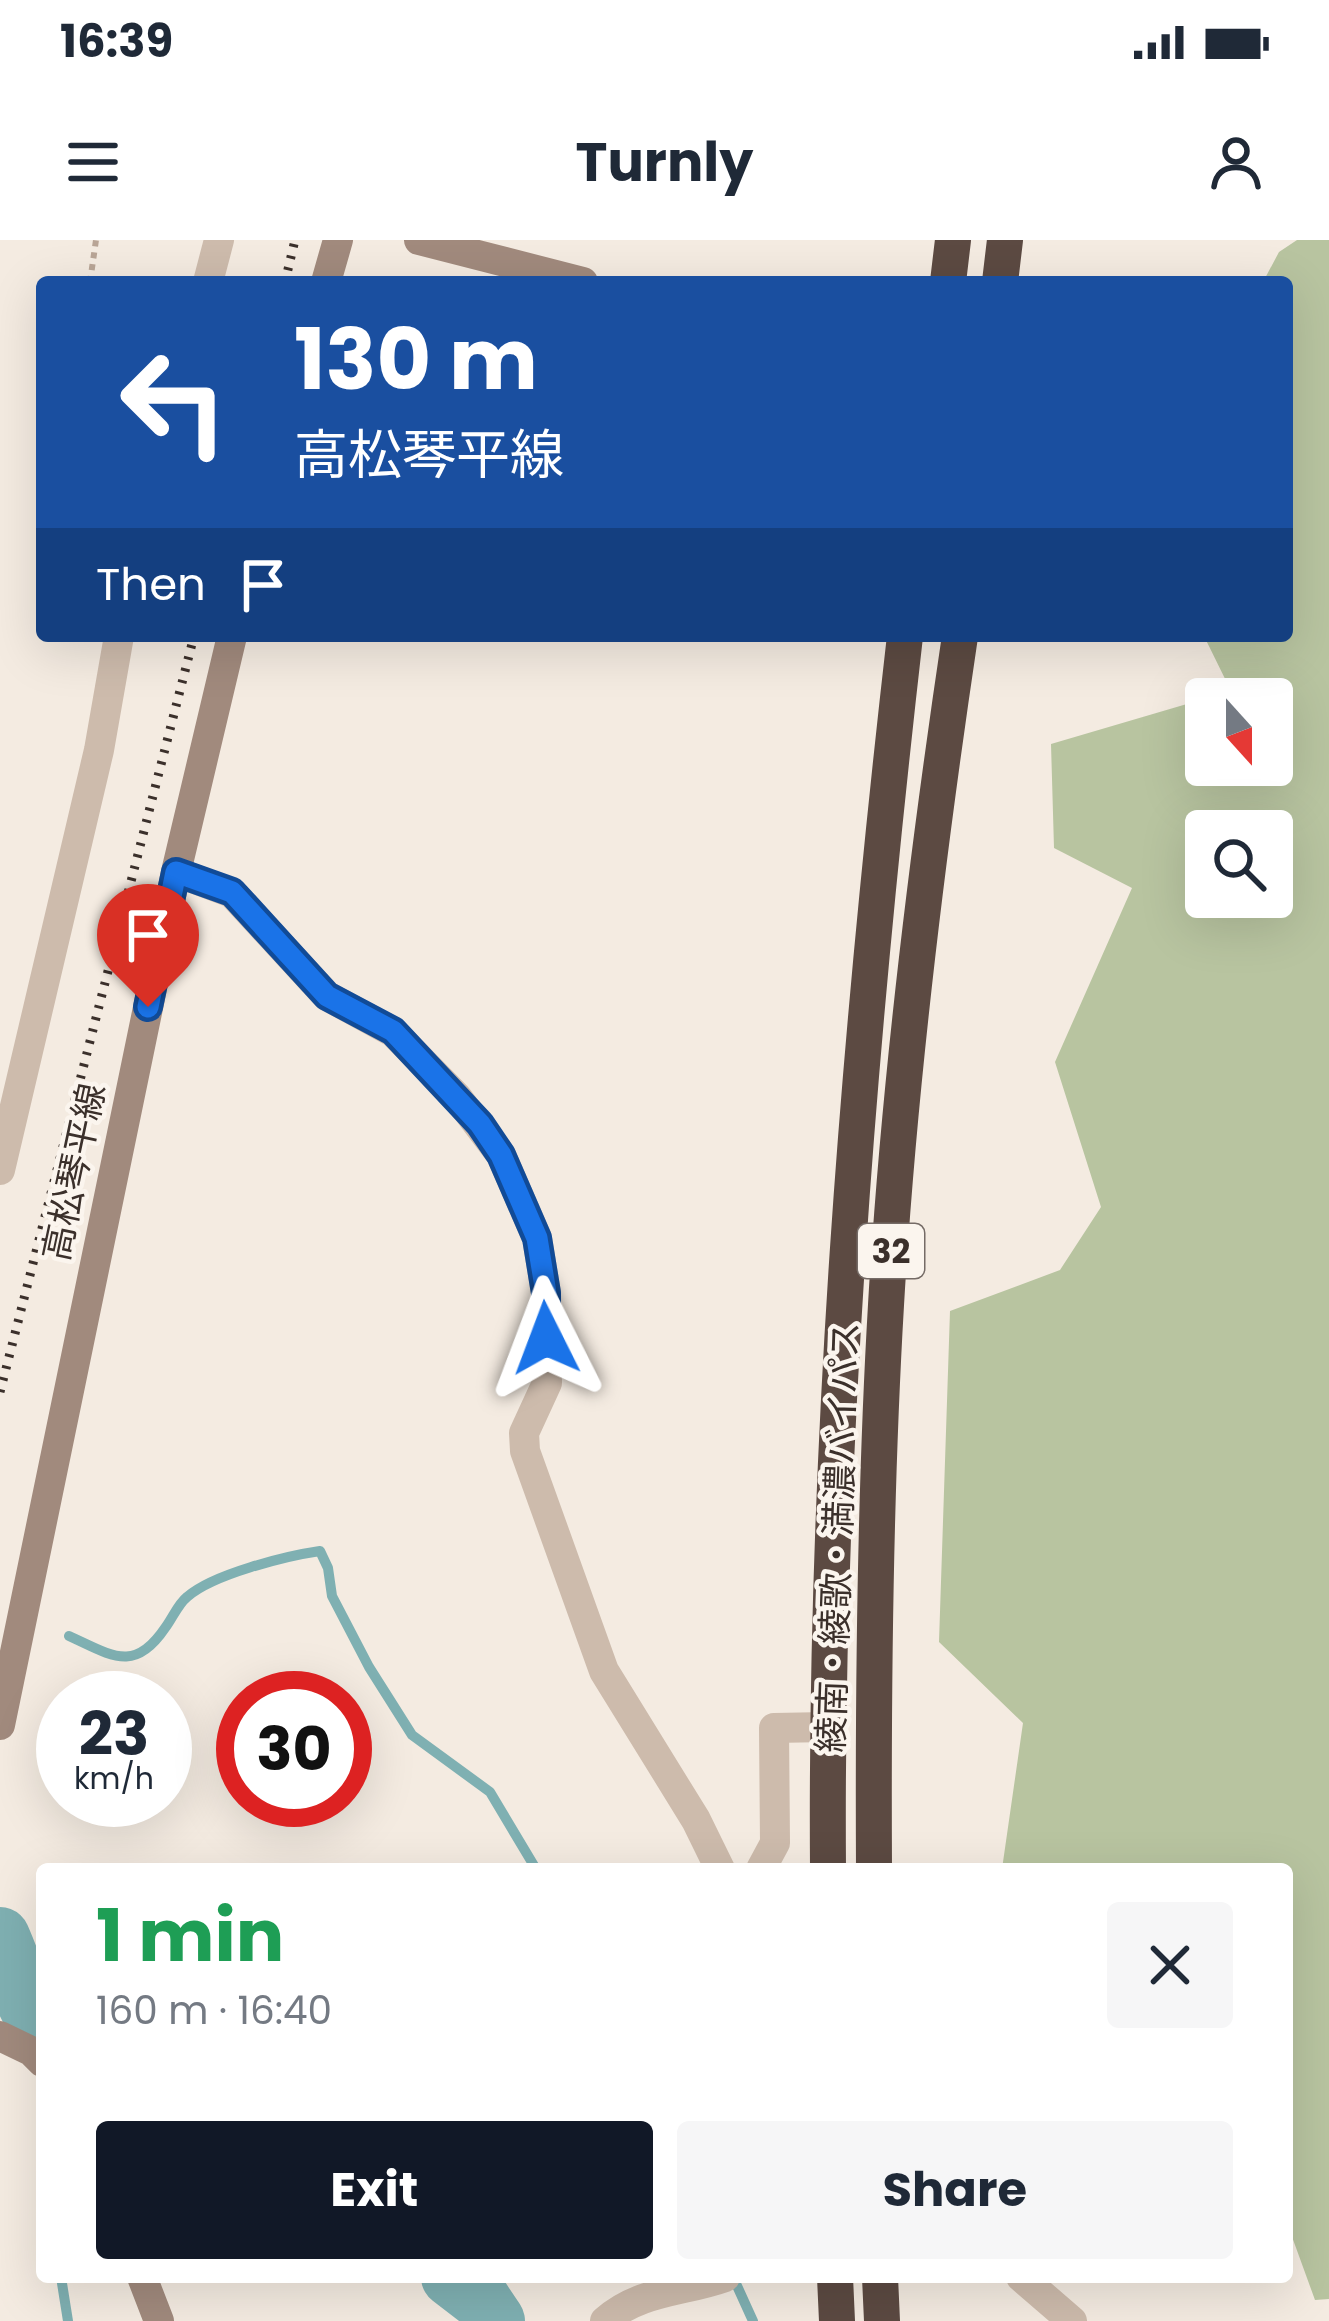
<!DOCTYPE html>
<meta charset="utf-8">
<style>
body{margin:0;font-family:Poppins,"Noto Sans JP",sans-serif;background:#f6f6f7;color:#1f2937;height:100vh;display:flex;flex-direction:column;font-size:45px;white-space:nowrap}
*{box-sizing:border-box;margin:0}
p{font-size:39px;color:#747a83}
.icon{flex:none;width:66px;height:66px;fill:none;stroke:currentColor;stroke-width:2;stroke-linecap:round;stroke-linejoin:round}
.map{position:relative;flex:1;overflow:hidden}
.drawer{position:absolute;left:36px;top:1623px;width:1257px;height:420px;display:flex;flex-direction:column;background:#fff;border-radius:12px;box-shadow:0 12px 48px #0002}
.drawer>*{flex:none}
.banner{position:absolute;left:36px;top:36px;width:1257px;height:366px;border-radius:12px;box-shadow:0 12px 48px #0002;background:#1a4fa0;color:#fff;overflow:hidden}
.needle{width:78px;rotate:159deg}
.tools{position:absolute;left:1185px;top:438px;display:grid;gap:24px}
.tools a{display:grid;place-items:center;width:108px;height:108px;border-radius:12px;background:#fff;box-shadow:0 12px 48px #0002;font-size:60px}
.speed{position:absolute;left:36px;top:1431px;display:flex;gap:24px;font-size:60px;font-weight:700;text-align:center}
.speed>*{display:grid;place-content:center;width:156px;height:156px;border-radius:50%;background:#fff;box-shadow:0 12px 48px #0002;line-height:1}
.speed small{font-size:30px;font-weight:400}
.speed .limit{border:18px solid #d22;background:#fff;color:#111}
.pin{position:absolute;display:grid;place-items:center;width:102px;height:102px;color:#fff;margin:-123px -51px;border-radius:50% 50% 50% 0;rotate:-45deg;box-shadow:0 0 12px #0007}
.pin .icon{rotate:45deg}
.me{position:absolute;width:132px;margin:-66px;rotate:357deg;stroke-linejoin:round;filter:drop-shadow(0 0 9px #0008)}
.turn{display:flex;align-items:center;gap:42px;height:252px;padding:0 60px;font-size:54px}
.turn .icon{width:156px;height:156px;stroke-width:2.5}
.turn b{display:block;font-size:84px;line-height:102px}
.then{display:flex;align-items:center;height:114px;padding:0 60px;background:#0003;gap:24px;font-size:45px}
.round{display:grid;place-items:center;flex:none;width:126px;height:126px;border-radius:12px;background:#f6f6f7}
.head{display:flex;align-items:center;justify-content:space-between;height:204px;padding:0 60px}
h1{font-size:72px;font-weight:700;line-height:90px;color:#1e9e55}
.cta{display:flex;gap:24px;margin-top:auto;padding:24px 60px}
.cta a{flex:1;height:138px;border-radius:12px;background:#111827;color:#fff;font-size:48px;font-weight:700;line-height:138px;text-align:center}
.cta a+a{background:#f6f6f7;color:#1f2937}
.status{display:flex;justify-content:space-between;align-items:center;height:84px;padding:0 60px;background:#fff;direction:ltr}
.status svg{height:33px;fill:currentColor}
header{display:flex;justify-content:space-between;align-items:center;height:156px;padding:0 60px;background:#fff;font-size:54px;font-weight:700}
.map>svg:first-child{display:block}
</style>
<div class="status"><b>16:39</b><svg viewBox="0 0 49 12"><path d="M0 12V9h3v3zM5 12V6h3v6zM10 12V3h3v9zM15 12V0h3v12zM26 1h20v11H26zM47 4h2v5h-2z"/></svg></div>
<header><svg class="icon" aria-label="menu" viewBox="0 0 24 24"><path d="M4 6h16M4 12h16M4 18h16"/></svg>Turnly<svg class="icon" aria-label="person" viewBox="0 0 24 24"><circle cx="12" cy="8" r="4"/><path d="M4 21q1-7 8-7t8 7"/></svg></header>
<div class="map">
<svg width="1329" height="2081" viewBox="0 0 1329 2081">
<rect width="100%" height="100%" fill="#f4ebe1"/>
<path fill="#b8c4a0" fill-rule="evenodd" d="M 1297,0 L 1329,0 L 1329,2059 L 1315,2060 L 1287,1983 L 1287,1629 L 1002,1629 L 1023,1483 L 939,1402 L 950,1071 L 1060,1030 L 1101,967 L 1055,822 L 1132,648 L 1054,608 L 1051,504 L 1231,451 L 1204,396 L 1287,396 L 1287,42 L 1263,42 L 1279,12 ZM 1206,459 L 1272,459 L 1272,525 L 1206,525 ZM 1206,591 L 1272,591 L 1272,657 L 1206,657 Z"/>
<g fill="none" stroke-linecap="round" stroke-linejoin="round">
<g stroke="#7fb0b2" stroke-width="10">
<path d="M 69,1396 C 111,1415 134,1434 165,1388 C 172,1379 178,1364 187,1357 C 213,1334 286,1316 320,1311 L 328,1328 L 332,1356 L 369,1427 L 412,1495 L 490,1552 L 536,1629"/>
<polyline points="61,2037 68,2081"/>
<polyline points="733,2037 753,2081"/>
</g>
<g stroke="#7fb0b2" stroke-width="60">
<path d="M 0,1697 C 13,1726 24,1765 42,1789"/>
<polyline points="451,2037 481,2060 495,2081"/>
</g>
<polyline stroke="#b9a596" stroke-width="6" stroke-dasharray="6 6" stroke-linecap="butt" points="90,42 96,0"/>
<g stroke="#cdbbac" stroke-width="30">
<polyline points="208,42 219,0"/>
<polyline points="176,632 232,653 327,756 393,792 457,857 501,915 537,998 546,1053 547,1143 524,1193 525,1211 604,1431 696,1580 720,1629"/>
<polyline points="0,930 99,510 119,396"/>
<polyline points="761,1629 775,1603 774,1488 827,1487"/>
<polyline points="1021,2037 1072,2081"/>
<path d="M 605,2081 C 640,2050 683,2052 725,2037"/>
</g>
<g stroke="#a18a7d" stroke-width="30">
<polyline points="419,0 583,42"/>
<polyline points="326,42 338,0"/>
<polyline points="0,1485 176,632 232,396"/>
<polyline points="0,1796 31,1811 42,1822"/>
<polyline points="142,2037 159,2081"/>
</g>
<g stroke="#5c4a42" stroke-width="36">
<polyline points="948,42 953,0"/>
<polyline points="1000,42 1005,0"/>
<path d="M 828,1629 C 825,1217 858,806 905,396"/>
<path d="M 874,1629 C 873,1441 875,1252 886,1065 C 899,841 927,617 960,396"/>
<polyline points="835,2037 837,2081"/>
<polyline points="880,2037 882,2081"/>
</g>
<g stroke="#3b302b" stroke-width="9" stroke-dasharray="3 9" stroke-linecap="butt">
<polyline points="285,42 295,0"/>
<polyline points="0,1152 194,396"/>
</g>
</g>
<g fill="none" stroke-linecap="round" stroke-linejoin="round">
<defs>
<polyline id="route" points="148,767 176,632 232,652 327,756 393,791 480,884 501,915 537,998 546,1053 546,1098"/>
</defs>
<use href="#route" stroke="#114b97" stroke-width="30"/>
<use href="#route" stroke="#1a73e8" stroke-width="21"/>
</g>
<g text-anchor="middle" dominant-baseline="central" stroke-width="9" stroke-linejoin="round" paint-order="stroke">
<rect fill="#fbf5ee" stroke="#756b66" stroke-width="3" x="858" y="984" width="66" height="54" rx="9"/>
<g font-size="33" font-weight="bold" fill="#3b302b">
<text x="891" y="1011">32</text>
</g>
<g font-size="36" fill="#3b302b" stroke="#fbf5ee">
<text transform="translate(74 932) rotate(-78)">高松琴平線</text>
<text transform="translate(838 1297) rotate(-88)">綾南・綾歌・満濃バイパス</text>
</g>
</g>
</svg>
<div class="tools">
<a><svg class="needle" viewBox="-14 -14 28 28"><path d="M0-13l5 13h-10z" fill="#e53935"/><path d="M0 13l5-13h-10z" fill="#747a83"/></svg></a>
<a><svg class="icon" aria-label="search" viewBox="0 0 24 24"><circle cx="10" cy="10" r="6"/><path d="M15 15l6 6"/></svg></a>
</div>
<div class="speed"><div>23<small>km/h</small></div><div class="limit">30</div></div>
<div class="pin" style="left:148px;top:767px;background:#d93025"><svg class="icon" aria-label="arrive" viewBox="0 0 24 24"><path d="M6 21V4h12l-3 4 3 4H6"/></svg></div>
<svg class="me" style="left:546px;top:1098px" viewBox="-20 -20 40 40"><path d="M0-17L14 15 0 8-14 15z" fill="#1a73e8" stroke="#fff" stroke-width="4"/></svg>
<div class="banner">
<div class="turn"><svg class="icon" aria-label="left" viewBox="0 0 24 24"><path d="M17 20v-9H6M10 6l-5 5 5 5"/></svg><div><b>130 m</b>高松琴平線</div></div>
<div class="then">Then<svg class="icon" aria-label="arrive" viewBox="0 0 24 24"><path d="M6 21V4h12l-3 4 3 4H6"/></svg></div>
</div>
<section class="drawer">
<div class="head"><div><h1>1 min</h1><p>160 m · 16:40</p></div><a class="round"><svg class="icon" aria-label="close" viewBox="0 0 24 24"><path d="M6 6l12 12M18 6L6 18"/></svg></a></div>
<div class="cta"><a>Exit</a><a>Share</a></div>
</section>
</div>
